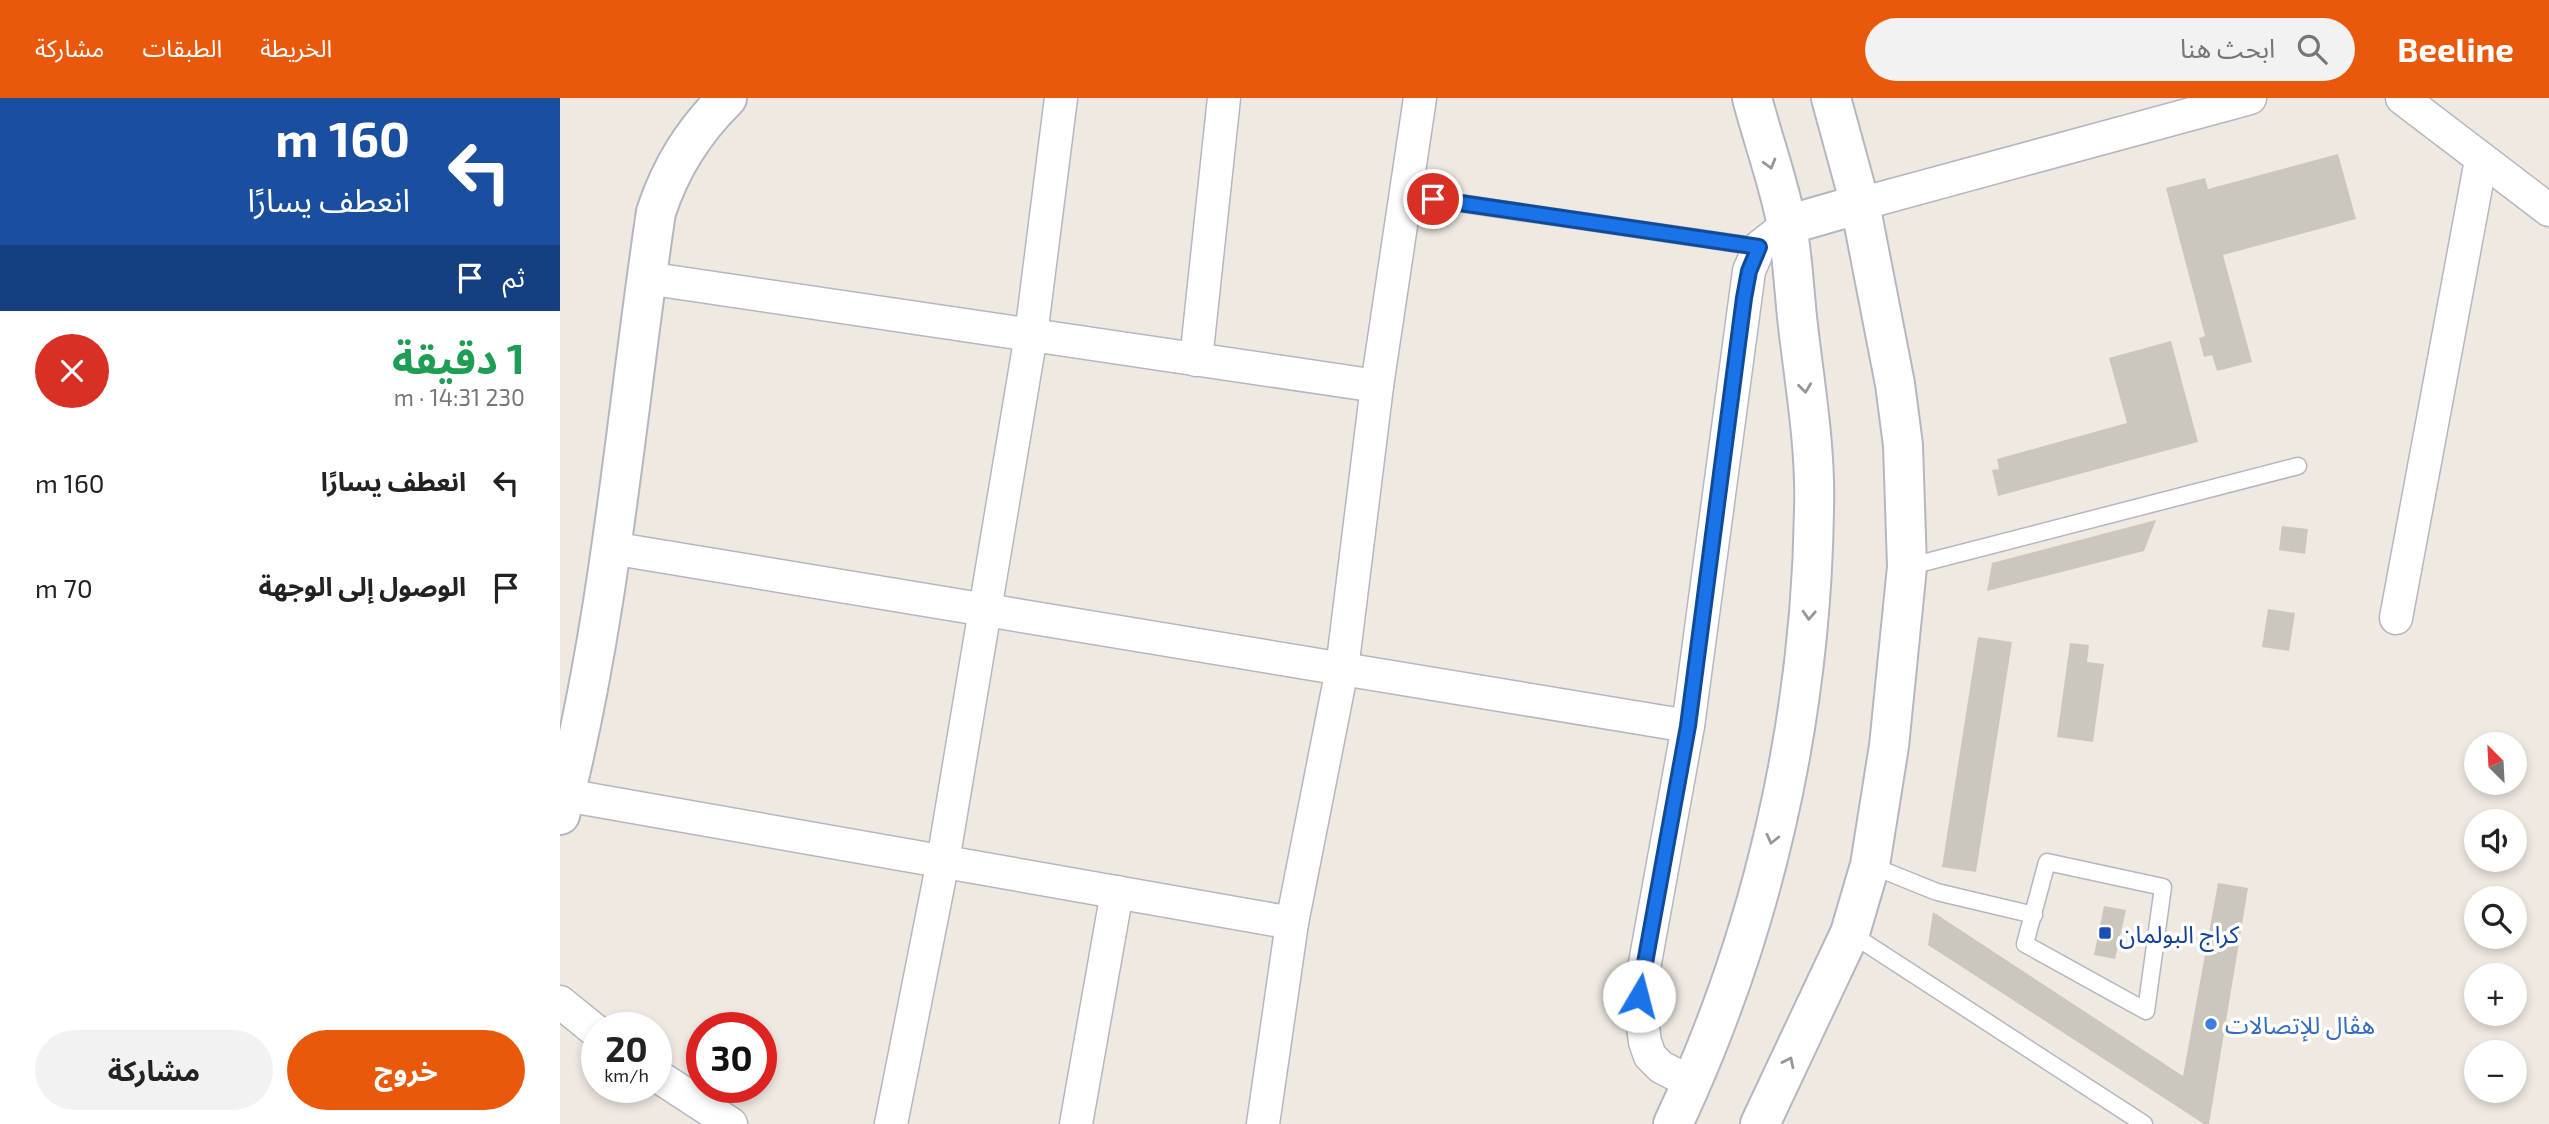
<!DOCTYPE html>
<html lang="ar">
<meta charset="utf-8">
<style>
body{margin:0;font-family:"Exo 2","Noto Sans Arabic",sans-serif;background:#f2f2f2;color:#222;direction:rtl;height:100vh;display:flex;flex-direction:column;font-size:26px;white-space:nowrap}
*{box-sizing:border-box;margin:0}
p{font-size:23px;color:#767676}
.icon{flex:none;width:38px;height:38px;fill:none;stroke:currentColor;stroke-width:2;stroke-linecap:round;stroke-linejoin:round}
.map{position:relative;flex:1;overflow:hidden;direction:ltr}
.panel{display:flex;flex-direction:column;background:#fff;width:560px}
.panel>*{flex:none}
.banner{background:#1a4fa0;color:#fff;overflow:hidden}
.needle{width:46px;rotate:336deg}
.fabs{position:absolute;left:1904px;top:634px;display:grid;gap:14px}
.fabs a{display:grid;place-items:center;width:63px;height:63px;border-radius:50%;background:#fff;box-shadow:0 4px 10px #0003;font-size:35px}
.speed{position:absolute;left:21px;top:914px;display:flex;gap:14px;font-size:35px;font-weight:700;text-align:center}
.speed>*{display:grid;place-content:center;width:91px;height:91px;border-radius:50%;background:#fff;box-shadow:0 4px 10px #0003;line-height:1}
.speed small{font-size:18px;font-weight:400}
.speed .limit{border:10px solid #d22;background:#fff;color:#111}
.pin{position:absolute;display:grid;place-items:center;width:60px;height:60px;color:#fff;margin:-30px;border:4px solid #fff;border-radius:50%;box-shadow:0 2px 7px #0007}
.me{position:absolute;width:77px;margin:-38px;rotate:8deg;stroke-linejoin:round;filter:drop-shadow(0 0 5px #0008)}
.turn{display:flex;align-items:center;gap:24px;height:147px;padding:0 35px;font-size:32px}
.turn .icon{width:91px;height:91px;stroke-width:2.5}
.turn b{display:block;font-size:49px;line-height:60px}
.then{display:flex;align-items:center;height:66px;padding:0 35px;background:#0003;gap:14px;font-size:26px}
.round{display:grid;place-items:center;flex:none;width:74px;height:74px;border-radius:37px;background:#f2f2f2}
.summary{display:flex;align-items:center;justify-content:space-between;height:119px;padding:0 35px}
h1{font-size:42px;font-weight:700;line-height:52px;color:#1e9e55}
.cta{display:flex;gap:14px;margin-top:auto;padding:14px 35px}
.cta a{flex:1;height:80px;border-radius:42px;background:#ea580c;color:#fff;font-size:28px;font-weight:700;line-height:80px;text-align:center}
.cta a+a{background:#f2f2f2;color:#222}
ul{padding:0;list-style:none}
li{display:flex;align-items:center;gap:21px;height:105px;padding:0 35px}
li div{flex:1}
li b{display:block;font-size:26px}
li em{font-style:normal}
header{display:flex;align-items:center;gap:42px;box-sizing:border-box;height:98px;padding:0 35px;background:#ea580c;color:#fff}
header strong{font-size:33px}
nav{display:flex;gap:38px;margin-inline-start:auto;font-size:24px}
.search{width:490px;height:63px;background:#f2f2f2;display:flex;align-items:center;gap:18px;box-sizing:border-box;padding:0 24px;border-radius:38px;color:#767676;font-size:26px}
main{display:flex;flex:1;min-height:0}
.map>svg:first-child{display:block}
</style>
<header>
<strong>Beeline</strong>
<div class="search"><svg class="icon" aria-label="search" viewBox="0 0 24 24"><circle cx="10" cy="10" r="6"/><path d="M15 15l6 6"/></svg>ابحث هنا</div>
<nav><a>الخريطة</a><a>الطبقات</a><a>مشاركة</a></nav>
</header>
<main>
<div class="map">
<svg width="1989" height="1026" viewBox="0 0 1989 1026">
<rect width="100%" height="100%" fill="#efe9e1"/>
<g fill="#cbc7bf">
<polygon points="1778,56 1796,121 1663,157 1692,264 1657,273 1652,257 1644,259 1639,240 1645,238 1606,90 1645,80 1648,91"/>
<polygon points="1611,243 1638,344 1438,398 1432,372 1439,371 1437,361 1567,325 1549,260"/>
<polygon points="1596,422 1584,453 1427,493 1432,465"/>
<polygon points="1722,428 1748,431 1745,456 1719,452"/>
<polygon points="1708,511 1735,515 1729,553 1702,549"/>
<polygon points="1418,539 1452,544 1416,774 1382,769"/>
<polygon points="1510,545 1529,547 1527,564 1544,566 1533,644 1497,639"/>
<polygon points="1658,785 1688,790 1649,1026 1644,1026 1368,847 1373,814 1623,978"/>
<polygon points="1544,808 1566,812 1555,861 1534,857"/>
</g>
<g fill="none" stroke-linecap="round" stroke-linejoin="round">
<defs>
<g id="lane">
<polyline points="845,97 1199,149"/>
<polyline points="1347,469 1738,368"/>
<polygon points="1487,764 1603,789 1586,913 1465,846"/>
<polyline points="1310,767 1377,794 1474,817"/>
<polyline points="1290,835 1584,1026"/>
</g>
<g id="street">
<polyline points="1842,0 1989,112"/>
<polyline points="1300,106 1690,0"/>
<polyline points="86,180 817,288"/>
<polyline points="636,262 664,0"/>
<polyline points="51,450 1128,628"/>
<polyline points="1836,520 1921,62"/>
<polyline points="5,697 732,825"/>
<polyline points="0,904 37,934"/>
<polyline points="96,977 171,1026"/>
<polyline points="1132,985 1101,969 1090,958 1085,944 1079,898 1128,628 1189,173 1199,149 1227,127"/>
<polyline points="331,1026 383,763 471,237 501,0"/>
<polyline points="516,1026 557,794"/>
<polyline points="703,1026 732,825 782,571 817,288 860,0"/>
</g>
<g id="secondary">
<polyline points="1227,127 1300,106"/>
<path d="M 0,717 C 51,519 66,315 96,114 C 111,69 133,34 167,0"/>
<path d="M 1113,1026 C 1203,835 1251,623 1254,412 C 1256,351 1245,288 1238,228 C 1234,194 1233,160 1227,128 C 1219,85 1203,42 1192,0"/>
<polyline points="1200,1026 1290,835 1310,767 1329,648 1347,469 1343,347 1335,286 1300,106 1271,0"/>
</g>
</defs>
<use href="#lane" stroke="#b4b7c1" stroke-width="19"/>
<use href="#street" stroke="#b4b7c1" stroke-width="35"/>
<use href="#secondary" stroke="#b4b7c1" stroke-width="42"/>
<use href="#lane" stroke="#fff" stroke-width="16"/>
<use href="#street" stroke="#fff" stroke-width="32"/>
<use href="#secondary" stroke="#fff" stroke-width="38"/>
</g>
<defs><path id="oneway-chevron" d="M-2-3.5L2.5 0L-2 3.5" fill="none" stroke-width="1.6" stroke-linecap="round" stroke-linejoin="round" transform="scale(1.75)"/></defs>
<g stroke="#969696">
<use href="#oneway-chevron" transform="translate(1210 66) rotate(74)"/>
<use href="#oneway-chevron" transform="translate(1245 290) rotate(83)"/>
<use href="#oneway-chevron" transform="translate(1249 517) rotate(93)"/>
<use href="#oneway-chevron" transform="translate(1212 741) rotate(103)"/>
<use href="#oneway-chevron" transform="translate(1229 964) rotate(-64)"/>
</g>
<g fill="none" stroke-linecap="round" stroke-linejoin="round">
<defs>
<polyline id="route" points="873,101 1199,149 1189,173 1184,200 1128,628 1079,898"/>
</defs>
<use href="#route" stroke="#114b97" stroke-width="18"/>
<use href="#route" stroke="#1a73e8" stroke-width="12"/>
</g>
<rect fill="#1a4fb4" stroke="#fff" stroke-width="2.5" x="1538" y="828" width="14" height="14" rx="3.5"/>
<circle fill="#3f7fe0" stroke="#fff" stroke-width="2.5" cx="1651" cy="926" r="7"/>
<g text-anchor="middle" dominant-baseline="central" stroke-width="7" stroke-linejoin="round" paint-order="stroke">
<g font-size="24" fill="#164399" stroke="#fff" text-anchor="start">
<text x="1559" y="835">كراج البولمان</text>
</g>
<g font-size="24" fill="#366cbe" stroke="#fff" text-anchor="start">
<text x="1665" y="926">هڤال للإتصالات</text>
</g>
</g>
</svg>
<div class="fabs">
<a><svg class="needle" viewBox="-14 -14 28 28"><path d="M0-13l5 13h-10z" fill="#e53935"/><path d="M0 13l5-13h-10z" fill="#767676"/></svg></a>
<a><svg class="icon" aria-label="sound" viewBox="0 0 24 24"><path d="M4 9h4l5-4v14l-5-4H4zM17 9q2 3 0 6"/></svg></a>
<a><svg class="icon" aria-label="search" viewBox="0 0 24 24"><circle cx="10" cy="10" r="6"/><path d="M15 15l6 6"/></svg></a>
<a>+</a>
<a>−</a>
</div>
<div class="speed"><div>20<small>km/h</small></div><div class="limit">30</div></div>
<div class="pin" style="left:873px;top:101px;background:#d93025"><svg class="icon" aria-label="arrive" viewBox="0 0 24 24"><path d="M6 21V4h12l-3 4 3 4H6"/></svg></div>
<svg class="me" style="left:1079px;top:898px" viewBox="-20 -20 40 40"><circle r="19" fill="#fff"/><path d="M0-13L10 11 0 6-10 11z" fill="#1a73e8"/></svg>
</div>
<section class="panel">
<div class="banner">
<div class="turn"><svg class="icon" aria-label="left" viewBox="0 0 24 24"><path d="M17 20v-9H6M10 6l-5 5 5 5"/></svg><div><b>160 m</b>انعطف يسارًا</div></div>
<div class="then">ثم<svg class="icon" aria-label="arrive" viewBox="0 0 24 24"><path d="M6 21V4h12l-3 4 3 4H6"/></svg></div>
</div>
<div class="summary"><div><h1>1 دقيقة</h1><p>230 m · 14:31</p></div><a class="round" style="background:#d93025;color:#fff"><svg class="icon" aria-label="close" viewBox="0 0 24 24"><path d="M6 6l12 12M18 6L6 18"/></svg></a></div>
<ul>
<li><svg class="icon" aria-label="left" viewBox="0 0 24 24"><path d="M17 20v-9H6M10 6l-5 5 5 5"/></svg><div><b>انعطف يسارًا</b></div><em>160 m</em></li>
<li><svg class="icon" aria-label="arrive" viewBox="0 0 24 24"><path d="M6 21V4h12l-3 4 3 4H6"/></svg><div><b>الوصول إلى الوجهة</b></div><em>70 m</em></li>
</ul>
<div class="cta"><a>خروج</a><a>مشاركة</a></div>
</section>
</main>
